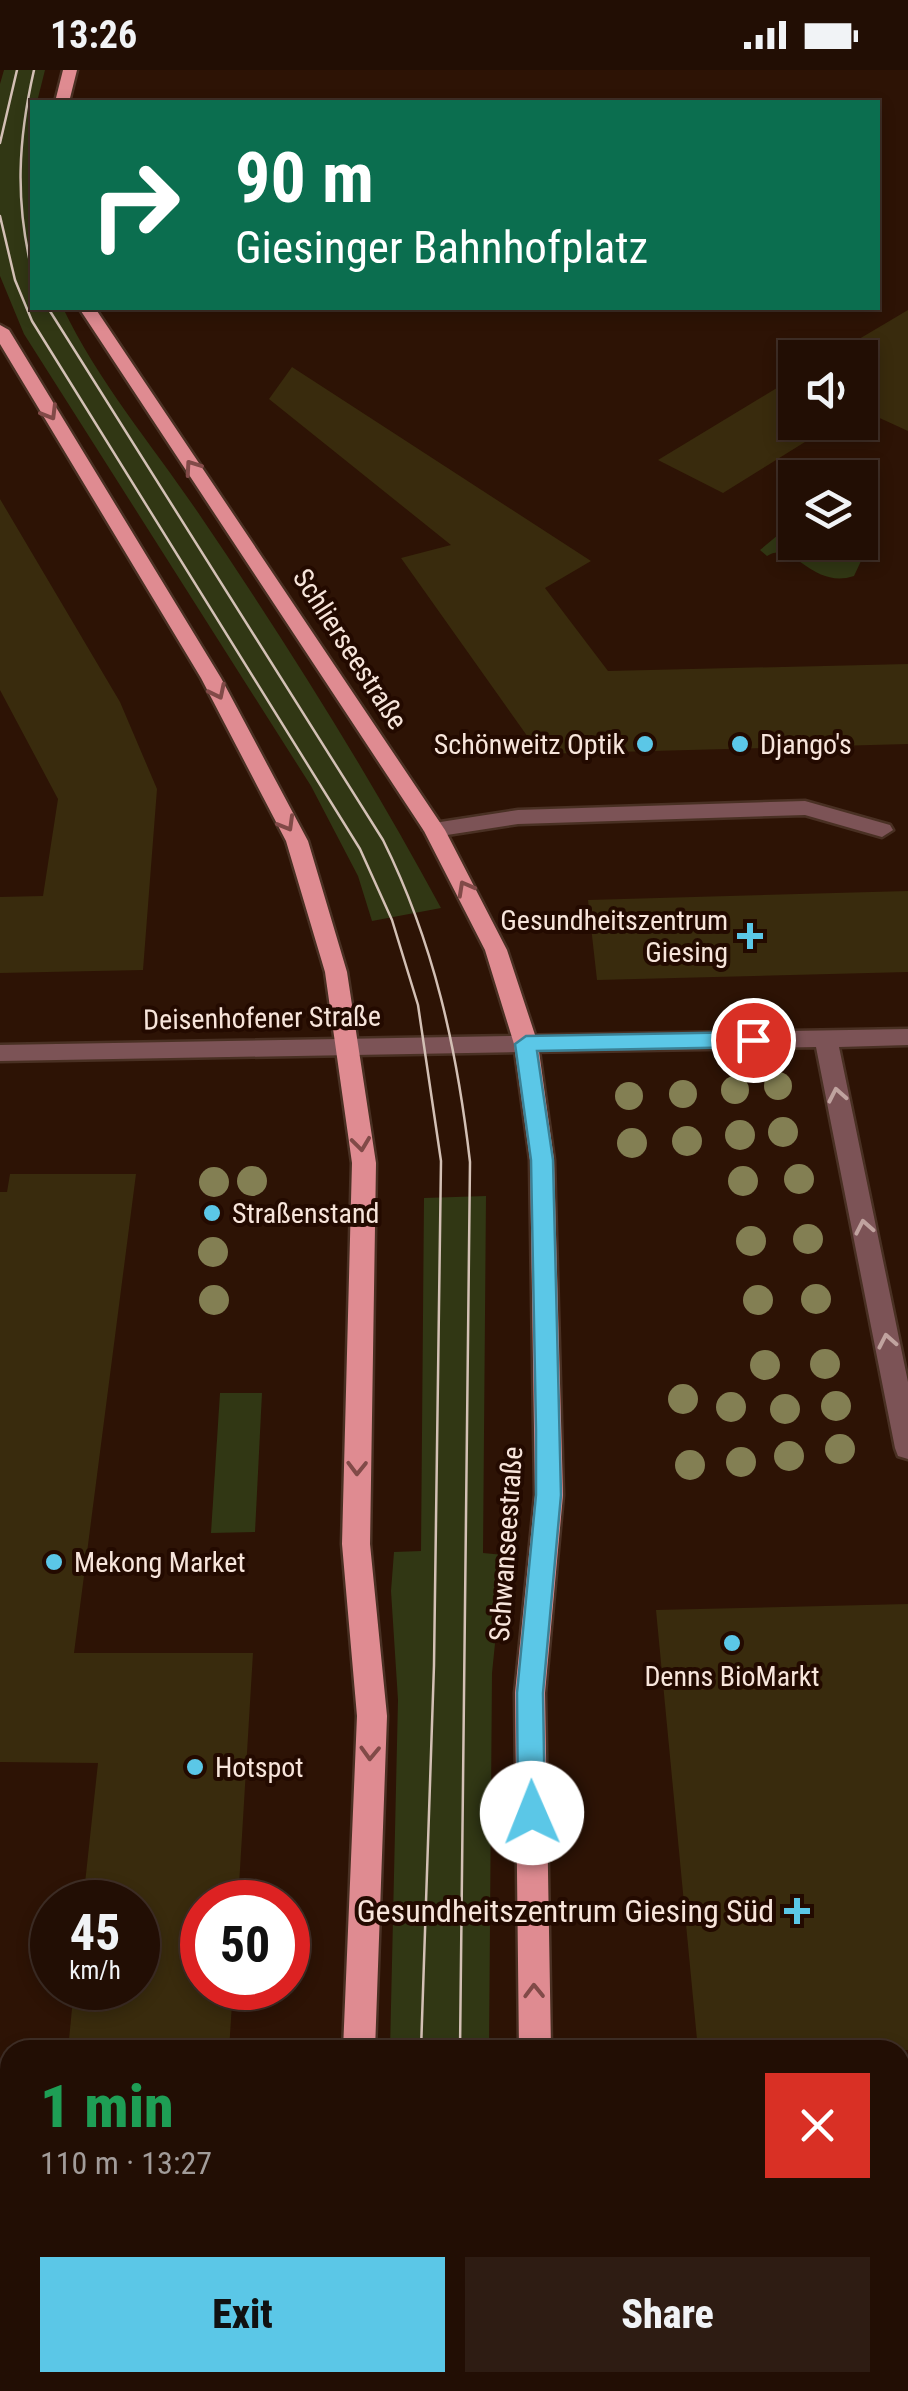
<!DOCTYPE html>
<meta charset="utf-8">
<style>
body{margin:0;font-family:"Roboto Condensed",sans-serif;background:#2e1c13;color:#f1f3f6;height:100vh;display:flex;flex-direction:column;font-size:38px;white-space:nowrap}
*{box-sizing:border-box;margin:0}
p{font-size:32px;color:#a29c9a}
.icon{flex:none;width:55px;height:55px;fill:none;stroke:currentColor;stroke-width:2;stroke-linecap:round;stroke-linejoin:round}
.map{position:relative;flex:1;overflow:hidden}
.drawer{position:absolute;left:0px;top:1970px;width:910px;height:352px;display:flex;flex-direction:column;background:#220e04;border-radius:30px 30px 0 0;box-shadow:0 5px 15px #0003,0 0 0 2px #3f2e26}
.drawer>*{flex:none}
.banner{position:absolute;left:30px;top:30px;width:850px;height:210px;border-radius:0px;box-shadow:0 5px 15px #0003,0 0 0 2px #3f2e26;background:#0b6e4f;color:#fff;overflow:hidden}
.tools{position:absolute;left:778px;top:270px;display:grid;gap:20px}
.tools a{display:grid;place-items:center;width:100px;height:100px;border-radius:0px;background:#220e04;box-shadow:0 5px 15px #0003,0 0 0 2px #3f2e26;font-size:50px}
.speed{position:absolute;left:30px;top:1810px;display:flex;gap:20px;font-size:50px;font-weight:700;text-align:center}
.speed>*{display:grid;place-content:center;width:130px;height:130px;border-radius:50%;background:#220e04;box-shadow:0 5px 15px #0003,0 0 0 2px #3f2e26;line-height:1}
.speed small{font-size:25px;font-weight:400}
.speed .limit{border:15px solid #d22;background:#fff;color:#111}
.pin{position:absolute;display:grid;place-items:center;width:85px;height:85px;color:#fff;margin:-42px;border:5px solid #fff;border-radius:50%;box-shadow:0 2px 10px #0007}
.me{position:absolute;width:110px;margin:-55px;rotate:359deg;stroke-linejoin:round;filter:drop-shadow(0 0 8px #0008)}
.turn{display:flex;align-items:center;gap:35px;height:210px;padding:0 40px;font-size:45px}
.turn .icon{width:130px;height:130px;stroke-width:2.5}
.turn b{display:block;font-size:70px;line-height:85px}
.round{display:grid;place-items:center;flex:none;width:105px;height:105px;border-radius:0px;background:#2e1c13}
.headline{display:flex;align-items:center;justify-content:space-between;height:170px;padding:0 40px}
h1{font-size:60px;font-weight:800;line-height:75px;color:#1e9e55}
.primary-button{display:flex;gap:20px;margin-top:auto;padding:20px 40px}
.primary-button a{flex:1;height:115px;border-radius:0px;background:#5bc7e7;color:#111;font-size:40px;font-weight:800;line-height:115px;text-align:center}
.primary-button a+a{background:#2e1c13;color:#f1f3f6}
.status{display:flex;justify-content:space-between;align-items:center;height:70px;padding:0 50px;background:#220e04;direction:ltr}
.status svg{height:28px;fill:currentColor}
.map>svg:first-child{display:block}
</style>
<div class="status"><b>13:26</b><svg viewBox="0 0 49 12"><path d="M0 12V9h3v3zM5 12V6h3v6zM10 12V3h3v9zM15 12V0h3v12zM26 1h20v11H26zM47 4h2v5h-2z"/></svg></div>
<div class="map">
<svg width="908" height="2321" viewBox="0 0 908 2321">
<rect width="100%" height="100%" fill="#2d1305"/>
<g fill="#313714">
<path d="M 4,0 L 45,0 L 37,32 L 32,32 L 32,238 L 63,238 C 97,310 152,375 197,441 C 284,569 367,701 441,838 L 372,851 L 358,806 L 311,716 L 24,264 L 0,206 L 0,14 Z"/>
<path d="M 778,465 L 795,467 L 795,472 L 860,472 L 860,468 L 868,476 L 854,506 C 812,520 793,469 767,486 L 760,480 Z"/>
<polygon points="486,1126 483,1483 504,1485 492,1603 489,1980 390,1980 398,1630 391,1521 394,1482 421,1481 424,1128"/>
<polygon points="220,1323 262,1323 255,1462 211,1463"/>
<rect x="383" y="2313" width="107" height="8"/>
</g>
<g fill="#392b0d">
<polygon points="908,240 908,361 860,339 860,288 827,288"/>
<polygon points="292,297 591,491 545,518 608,601 908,594 908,674 540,684 401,488 451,475 269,329"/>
<polygon points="795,307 795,352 837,352 723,423 658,390"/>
<polygon points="0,429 120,632 157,719 143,900 0,903 0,827 43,826 58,729 0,620"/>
<polygon points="908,821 908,902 597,910 588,830"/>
<polygon points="10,1104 136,1104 74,1583 253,1583 238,1832 202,1832 202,1918 233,1918 229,1980 68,1980 74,1918 138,1918 138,1832 83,1832 98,1693 0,1692 0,1122 7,1122"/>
<polygon points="908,1534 908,1980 698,1980 656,1540"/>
</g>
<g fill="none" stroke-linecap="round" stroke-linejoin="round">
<defs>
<g id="minor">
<polygon points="805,731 890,755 893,760 882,767 805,745 518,754 434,767 423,760 434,753 518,740"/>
<polygon points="908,959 908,975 839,977 908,1312 908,1389 898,1386 895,1378 816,977 0,991 0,975"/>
</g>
<g id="major">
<polygon points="63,0 77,0 69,32 55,32"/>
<polygon points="79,238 95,238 445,760 507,880 538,974 554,1090 563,1425 545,1623 551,1980 519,1980 515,1623 535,1425 530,1090 514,974 485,880 424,761"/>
<polygon points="0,255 9,260 221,608 308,771 347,902 376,1093 370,1474 387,1646 375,1980 343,1980 357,1646 342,1474 352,1093 325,902 286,771 201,608 0,274"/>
<rect x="324" y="2312" width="36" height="9"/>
<polygon points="523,2312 558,2312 559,2321 523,2321"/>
</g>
</defs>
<use href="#minor" stroke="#493023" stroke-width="5"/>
<use href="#major" stroke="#493023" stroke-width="5"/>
<use href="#minor" fill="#7c5356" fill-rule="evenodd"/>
<use href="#major" fill="#df8b91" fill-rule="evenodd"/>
<g stroke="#d3c0b5" stroke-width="2.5">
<polyline points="0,73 17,0"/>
<polyline points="0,146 15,210 32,251 360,779 392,850 418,935 441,1091 434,1595 421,1980"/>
<path d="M 32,201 C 15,131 18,70 34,0"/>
<path d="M 48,238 L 383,770 C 434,873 457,979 470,1092 L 460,1980"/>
<polyline points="415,2312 415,2321"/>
<polyline points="460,2312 460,2321"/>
</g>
</g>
<g fill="#837f53">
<circle cx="778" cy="1016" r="14"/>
<circle cx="735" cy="1020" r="14"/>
<circle cx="683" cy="1024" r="14"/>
<circle cx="629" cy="1026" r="14"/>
<circle cx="783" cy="1062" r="15"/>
<circle cx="740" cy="1065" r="15"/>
<circle cx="687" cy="1071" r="15"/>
<circle cx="632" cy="1073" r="15"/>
<circle cx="799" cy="1109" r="15"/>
<circle cx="252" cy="1111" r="15"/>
<circle cx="743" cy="1111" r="15"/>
<circle cx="214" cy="1112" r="15"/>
<circle cx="808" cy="1169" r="15"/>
<circle cx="751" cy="1171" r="15"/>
<circle cx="213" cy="1182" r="15"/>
<circle cx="816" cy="1229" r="15"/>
<circle cx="214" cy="1230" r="15"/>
<circle cx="758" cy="1230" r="15"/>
<circle cx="825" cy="1294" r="15"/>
<circle cx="765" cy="1295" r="15"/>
<circle cx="683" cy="1329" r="15"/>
<circle cx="836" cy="1336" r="15"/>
<circle cx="731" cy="1337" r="15"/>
<circle cx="785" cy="1339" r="15"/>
<circle cx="840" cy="1379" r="15"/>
<circle cx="789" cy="1386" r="15"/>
<circle cx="741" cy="1392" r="15"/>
<circle cx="690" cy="1395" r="15"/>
</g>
<defs><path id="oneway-chevron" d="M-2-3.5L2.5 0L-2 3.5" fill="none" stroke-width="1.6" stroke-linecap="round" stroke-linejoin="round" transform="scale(2.5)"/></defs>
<g stroke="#814a48">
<use href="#oneway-chevron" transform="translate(50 343) rotate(59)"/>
<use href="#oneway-chevron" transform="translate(192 397) rotate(-125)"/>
<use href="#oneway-chevron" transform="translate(218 622) rotate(64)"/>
<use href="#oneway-chevron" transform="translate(287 754) rotate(60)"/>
<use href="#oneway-chevron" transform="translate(465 818) rotate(-119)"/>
<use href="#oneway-chevron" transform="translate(361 1074) rotate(83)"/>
<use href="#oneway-chevron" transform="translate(357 1398) rotate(91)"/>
<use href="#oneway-chevron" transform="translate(370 1683) rotate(92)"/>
<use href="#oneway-chevron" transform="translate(534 1921) rotate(-91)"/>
</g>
<g stroke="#c0a39f">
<use href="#oneway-chevron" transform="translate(837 1025) rotate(-101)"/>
<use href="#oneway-chevron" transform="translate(864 1157) rotate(-101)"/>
<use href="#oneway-chevron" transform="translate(887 1271) rotate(-101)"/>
</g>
<polygon fill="#5bc7e7" stroke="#3b8196" stroke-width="2.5" points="753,962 763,970 753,977 537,981 553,1090 561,1425 543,1623 545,1743 541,1752 532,1756 522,1752 518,1743 517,1623 536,1425 536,1360 531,1090 515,974 526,966"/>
<g fill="#5bc7e7" stroke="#230a00" stroke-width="4">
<circle cx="645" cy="674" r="10"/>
<circle cx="740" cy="674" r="10"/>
<path d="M745 851h10v10h10v10h-10v10h-10v-10h-10v-10h10z"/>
<circle cx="212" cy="1143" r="10"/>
<circle cx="54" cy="1492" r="10"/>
<circle cx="732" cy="1573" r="10"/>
<circle cx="195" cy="1697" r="10"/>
<path d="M792 1826h10v10h10v10h-10v10h-10v-10h-10v-10h10z"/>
</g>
<g text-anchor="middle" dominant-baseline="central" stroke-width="8" stroke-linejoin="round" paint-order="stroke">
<g font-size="28" fill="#f7e5db" stroke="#230a00">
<text transform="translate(350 579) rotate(57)">Schlierseestraße</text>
<text transform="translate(262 948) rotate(-1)">Deisenhofener Straße</text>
<text transform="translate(506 1474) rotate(-86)">Schwanseestraße</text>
</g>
<g font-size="28" fill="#f7e5db" stroke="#230a00" text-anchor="start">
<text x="625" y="674" text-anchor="end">Schönweitz Optik</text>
<text x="760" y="674">Django's</text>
<text x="728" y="850" text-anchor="end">Gesundheitszentrum<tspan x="728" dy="32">Giesing</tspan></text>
<text x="232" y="1143">Straßenstand</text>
<text x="74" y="1492">Mekong Market</text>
<text x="732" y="1606" text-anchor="middle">Denns BioMarkt</text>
<text x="215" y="1697">Hotspot</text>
</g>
<g font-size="32" fill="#f7e5db" stroke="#230a00" text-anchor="end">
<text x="774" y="1841">Gesundheitszentrum Giesing Süd</text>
</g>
</g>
</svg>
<div class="tools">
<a><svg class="icon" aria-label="sound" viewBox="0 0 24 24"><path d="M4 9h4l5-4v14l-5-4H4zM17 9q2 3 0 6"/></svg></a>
<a><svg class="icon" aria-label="layers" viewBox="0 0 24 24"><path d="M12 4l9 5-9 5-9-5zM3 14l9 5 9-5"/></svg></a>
</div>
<div class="speed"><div>45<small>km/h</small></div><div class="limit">50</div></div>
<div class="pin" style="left:753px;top:970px;background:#d93025"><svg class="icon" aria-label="arrive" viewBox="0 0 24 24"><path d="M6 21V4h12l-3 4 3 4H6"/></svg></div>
<svg class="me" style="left:532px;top:1743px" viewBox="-20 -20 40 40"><circle r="19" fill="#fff"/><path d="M0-13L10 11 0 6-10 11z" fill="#5bc7e7"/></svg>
<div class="banner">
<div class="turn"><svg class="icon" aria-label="right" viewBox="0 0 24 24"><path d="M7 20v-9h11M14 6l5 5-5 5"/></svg><div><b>90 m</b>Giesinger Bahnhofplatz</div></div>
</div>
<section class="drawer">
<div class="headline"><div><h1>1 min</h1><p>110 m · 13:27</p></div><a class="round" style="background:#d93025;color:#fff"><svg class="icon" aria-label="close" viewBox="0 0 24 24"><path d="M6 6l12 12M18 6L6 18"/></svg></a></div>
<div class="primary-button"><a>Exit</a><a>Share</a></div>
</section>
</div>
